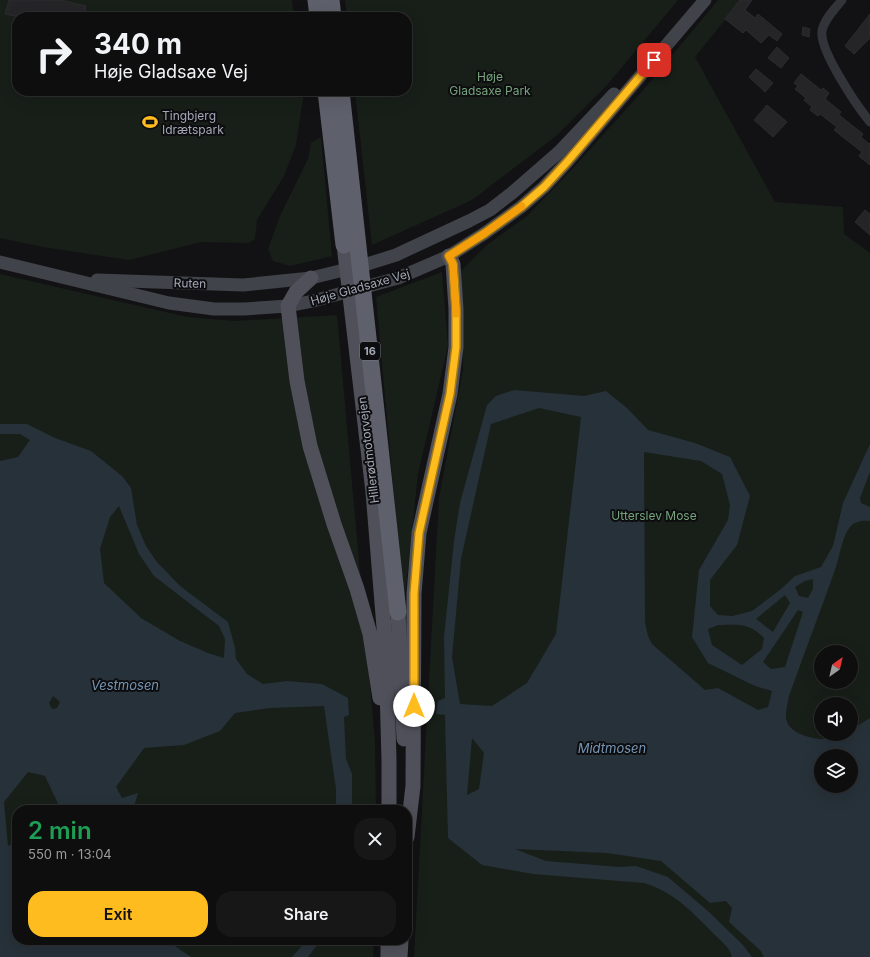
<!DOCTYPE html>
<meta charset="utf-8">
<style>
body{margin:0;font-family:Inter,sans-serif;background:#171718;color:#f1f3f6;height:100vh;display:flex;flex-direction:column;font-size:15px;white-space:nowrap}
*{box-sizing:border-box;margin:0}
p{font-size:13px;color:#9b9c9e}
.icon{flex:none;width:22px;height:22px;fill:none;stroke:currentColor;stroke-width:2;stroke-linecap:round;stroke-linejoin:round}
.map{position:relative;flex:1;overflow:hidden}
.drawer{position:absolute;left:12px;top:805px;width:400px;height:140px;display:flex;flex-direction:column;background:#0e0e0f;border-radius:16px;box-shadow:0 4px 16px #0002,0 0 0 1px #2e2e2f}
.drawer>*{flex:none}
.banner{position:absolute;left:12px;top:12px;width:400px;height:84px;border-radius:16px;box-shadow:0 4px 16px #0002,0 0 0 1px #2e2e2f;background:#0e0e0f;color:#f1f3f6;overflow:hidden}
.needle{width:26px;rotate:34deg}
.controls{position:absolute;left:814px;top:645px;display:grid;gap:8px}
.controls a{display:grid;place-items:center;width:44px;height:44px;border-radius:50%;background:#0e0e0f;box-shadow:0 4px 16px #0002,0 0 0 1px #2e2e2f;font-size:20px}
.pin{position:absolute;display:grid;place-items:center;width:34px;height:34px;color:#fff;margin:-17px;border-radius:8px;box-shadow:0 2px 6px #0006}
.me{position:absolute;width:44px;margin:-22px;rotate:0deg;stroke-linejoin:round;filter:drop-shadow(0 0 3px #0008)}
.turn{display:flex;align-items:center;gap:14px;height:84px;padding:0 16px;font-size:18px}
.turn .icon{width:52px;height:52px;stroke-width:2.5}
.turn b{display:block;font-size:28px;line-height:34px}
.round{display:grid;place-items:center;flex:none;width:42px;height:42px;border-radius:16px;background:#171718}
.overview{display:flex;align-items:center;justify-content:space-between;height:68px;padding:0 16px}
h1{font-size:24px;font-weight:600;line-height:30px;color:#1e9e55}
.button{display:flex;gap:8px;margin-top:auto;padding:8px 16px}
.button a{flex:1;height:46px;border-radius:16px;background:#ffbc1f;color:#111;font-size:16px;font-weight:600;line-height:46px;text-align:center}
.button a+a{background:#171718;color:#f1f3f6}
.map>svg:first-child{display:block}
</style>
<div class="map">
<svg width="870" height="957" viewBox="0 0 870 957">
<rect width="100%" height="100%" fill="#121214"/>
<g fill="#181f19" fill-rule="evenodd">
<polygon points="0,0 292,0 294,17 17,17 17,91 302,91 303,99 296,145 284,176 257,220 255,239 249,243 201,242 129,260 43,247 0,238"/>
<polygon points="345,0 678,0 607,85 556,136 472,200 372,245 355,91 407,91 407,17 347,17"/>
<path d="M 718,0 L 741,0 L 695,57 L 775,202 L 843,207 L 844,234 L 870,253 L 870,957 L 414,957 L 439,498 L 463,370 L 463,329 L 460,272 L 487,245 L 527,216 L 576,165 L 639,95 ZM 821,652 L 851,652 L 851,682 L 821,682 ZM 821,704 L 851,704 L 851,734 L 821,734 ZM 821,756 L 851,756 L 851,786 L 821,786 Z"/>
<polygon points="321,137 332,256 290,266 273,261 268,249 280,216 308,159 311,143"/>
<polygon points="442,272 448,346 418,474 404,607 376,297"/>
<polygon points="0,274 187,317 235,321 337,315 375,741 376,810 17,810 17,940 374,940 373,957 0,957"/>
</g>
<g fill="#273139" fill-rule="evenodd">
<path d="M 514,390 L 584,396 L 606,391 L 627,408 L 648,430 L 695,443 L 730,457 L 750,496 L 737,545 L 710,580 L 710,606 L 718,615 L 732,616 L 752,611 L 781,589 L 795,576 L 821,567 L 833,546 L 843,503 L 870,444 L 870,472 L 860,498 L 861,503 L 870,507 L 870,521 C 863,520 855,521 850,527 C 842,537 840,554 836,567 C 821,610 804,653 789,696 C 788,704 784,714 787,722 C 792,734 812,739 823,739 C 833,739 841,734 851,734 L 851,730 L 870,718 L 870,957 L 764,957 L 761,951 L 729,922 L 732,908 L 726,901 L 710,903 L 661,861 L 607,853 L 515,849 L 546,861 L 620,867 L 636,866 L 668,877 L 709,912 L 743,945 L 752,957 L 732,957 C 729,945 717,938 709,929 C 688,908 673,892 644,883 L 533,874 L 482,865 L 448,838 L 445,715 L 436,714 L 438,701 L 445,698 L 444,637 L 454,541 L 460,503 L 487,405 L 496,396 ZM 539,408 L 581,417 L 556,634 L 527,683 L 492,706 L 460,704 L 452,657 L 461,559 L 491,424 ZM 644,452 L 701,461 L 722,474 L 730,505 L 728,520 L 699,570 L 692,637 L 708,663 L 755,686 L 772,691 L 768,707 L 758,710 L 718,688 L 705,690 L 652,644 L 648,636 L 645,622 ZM 813,579 L 813,589 L 808,598 L 799,596 L 795,587 L 805,581 ZM 785,595 L 790,603 L 773,632 L 756,619 ZM 798,610 L 803,612 L 785,667 L 771,669 L 763,662 ZM 718,625 C 739,625 748,622 764,638 L 762,649 L 742,665 L 712,645 L 708,629 ZM 472,738 L 484,753 L 479,789 L 467,795 ZM 821,756 L 851,756 L 851,786 L 821,786 Z"/>
<path d="M 0,424 L 27,424 L 55,438 L 91,451 L 122,476 L 131,488 L 137,525 L 146,546 L 156,561 L 180,586 L 228,622 L 235,648 L 236,659 L 247,674 L 263,684 L 287,681 L 322,684 L 348,698 L 349,715 L 344,717 L 346,759 L 352,774 L 352,810 L 336,810 L 336,789 L 324,706 L 270,708 L 235,713 L 220,731 L 184,745 L 144,748 L 116,787 L 122,798 L 138,793 L 133,810 L 61,810 L 45,776 L 28,772 L 4,802 L 8,846 L 17,842 L 17,940 L 166,940 L 191,957 L 0,957 L 0,461 L 18,457 L 30,440 L 20,434 L 0,434 ZM 119,506 L 139,554 L 154,576 L 219,626 L 225,639 L 224,658 L 208,653 L 180,641 L 141,618 L 104,583 L 100,549 L 110,517 ZM 53,696 L 60,702 L 57,708 L 52,709 L 49,703 Z"/>
<polygon points="307,940 321,940 308,957 292,957"/>
</g>
<g fill="#252528" stroke="#2c2c30">
<polygon points="9,0 60,0 86,6 83,17 20,17 5,14"/>
<polygon points="740,0 752,0 745,10 755,18 758,14 782,34 777,41 769,35 761,43 746,30 743,33 725,19"/>
<polygon points="870,14 870,38 854,54 845,46"/>
<polygon points="803,27 810,29 809,37 802,35"/>
<polygon points="777,47 789,58 781,68 768,58"/>
<polygon points="756,69 773,83 765,92 749,77"/>
<polygon points="801,74 821,90 823,88 829,93 825,99 841,112 839,115 863,134 861,137 869,144 870,143 870,165 859,156 862,152 834,130 837,127 820,114 818,116 810,110 812,107 804,100 806,98 795,89 798,86 794,83"/>
<polygon points="767,105 787,122 773,137 754,120"/>
<polygon points="865,210 870,214 870,235 855,222"/>
</g>
<g fill="none" stroke-linecap="round" stroke-linejoin="round">
<path stroke="#33343a" stroke-width="9" d="M 842,0 C 835,9 824,19 822,31 C 819,50 857,106 870,122"/>
<g stroke="#41434a" stroke-width="13">
<polyline points="0,262 169,303 214,309 244,309 288,306 313,301 398,278 449,256 485,233 521,207 544,187 567,162 705,0"/>
<polyline points="97,280 243,285 311,278 364,265 396,255 469,221 490,210 512,193 559,152 614,94"/>
</g>
<g stroke="#4f5059" stroke-width="15">
<polyline points="344,245 373,492 386,652 389,760 389,810"/>
<polyline points="311,278 296,292 288,306 297,381 310,446 334,524 357,589 370,634 380,698"/>
<polyline points="398,612 404,739"/>
<polyline points="407,837 413,786 414,594 419,533 450,394 456,347 456,309 453,264 449,256"/>
<polyline points="388,957 388,940"/>
<polyline points="400,957 401,940"/>
</g>
<g stroke="#5e616b" stroke-width="17">
<polyline points="316,0 318,17"/>
<polyline points="331,0 333,17"/>
<polyline points="326,91 344,245"/>
<polyline points="341,91 398,612"/>
</g>
</g>
<g fill="none" stroke-linecap="round" stroke-linejoin="round">
<defs>
<polyline id="route" points="414,706 414,594 419,533 450,394 456,347 456,309 453,264 449,256 485,233 521,207 544,187 567,162 654,60"/>
</defs>
<use href="#route" stroke="#a67a14" stroke-width="10"/>
<use href="#route" stroke="#ffbc1f" stroke-width="7"/>
<polyline stroke="#f59e0b" stroke-width="7" points="456,314 453,264 449,256 485,233 522,206"/>
</g>
<defs>
<symbol id="stadium-bare" viewBox="-9 -9 18 18"><path d="M0-5a6.5 5 0 1 0 0 10a6.5 5 0 1 0 0-10ZM-3.5-1.8h7v3.6h-7Z" fill="#ffbc1f" stroke="#0d0d0f" stroke-width="2.5" paint-order="stroke"/></symbol>
</defs>
<g fill-rule="evenodd">
<use href="#stadium-bare" x="139" y="111" width="22" height="22"/>
</g>
<g text-anchor="middle" dominant-baseline="central" stroke-width="4" stroke-linejoin="round" paint-order="stroke">
<rect fill="#0d0d0f" stroke="#757a84" stroke-width="1" x="360" y="342" width="20" height="18" rx="3"/>
<g font-size="11" font-weight="bold" fill="#a2a8b6">
<text x="370" y="351">16</text>
</g>
<g font-size="12" fill="#77a37c" stroke="#0d0d0f">
<text x="490" y="76">Høje<tspan x="490" dy="14">Gladsaxe Park</tspan></text>
<text x="654" y="515">Utterslev Mose</text>
</g>
<g font-size="12" fill="#a2a8b6" stroke="#0d0d0f" text-anchor="start">
<text x="162" y="115">Tingbjerg<tspan x="162" dy="14">Idrætspark</tspan></text>
</g>
<g font-size="12" fill="#a2a8b6" stroke="#0d0d0f">
<text transform="translate(190 283) rotate(2)">Ruten</text>
<text transform="translate(360 287) rotate(-16)">Høje Gladsaxe Vej</text>
<text transform="translate(368 450) rotate(-97)">Hillerødmotorvejen</text>
</g>
<g font-size="13" font-style="italic" fill="#7595b5" stroke="#0d0d0f">
<text x="125" y="685">Vestmosen</text>
<text x="612" y="748">Midtmosen</text>
</g>
</g>
</svg>
<div class="controls">
<a><svg class="needle" viewBox="-14 -14 28 28"><path d="M0-13l5 13h-10z" fill="#e53935"/><path d="M0 13l5-13h-10z" fill="#9b9c9e"/></svg></a>
<a><svg class="icon" aria-label="sound" viewBox="0 0 24 24"><path d="M4 9h4l5-4v14l-5-4H4zM17 9q2 3 0 6"/></svg></a>
<a><svg class="icon" aria-label="layers" viewBox="0 0 24 24"><path d="M12 4l9 5-9 5-9-5zM3 14l9 5 9-5"/></svg></a>
</div>
<div class="pin" style="left:654px;top:60px;background:#d93025"><svg class="icon" aria-label="arrive" viewBox="0 0 24 24"><path d="M6 21V4h12l-3 4 3 4H6"/></svg></div>
<svg class="me" style="left:414px;top:706px" viewBox="-20 -20 40 40"><circle r="19" fill="#fff"/><path d="M0-13L10 11 0 6-10 11z" fill="#ffbc1f"/></svg>
<div class="banner">
<div class="turn"><svg class="icon" aria-label="right" viewBox="0 0 24 24"><path d="M7 20v-9h11M14 6l5 5-5 5"/></svg><div><b>340 m</b>Høje Gladsaxe Vej</div></div>
</div>
<section class="drawer">
<div class="overview"><div><h1>2 min</h1><p>550 m · 13:04</p></div><a class="round"><svg class="icon" aria-label="close" viewBox="0 0 24 24"><path d="M6 6l12 12M18 6L6 18"/></svg></a></div>
<div class="button"><a>Exit</a><a>Share</a></div>
</section>
</div>
